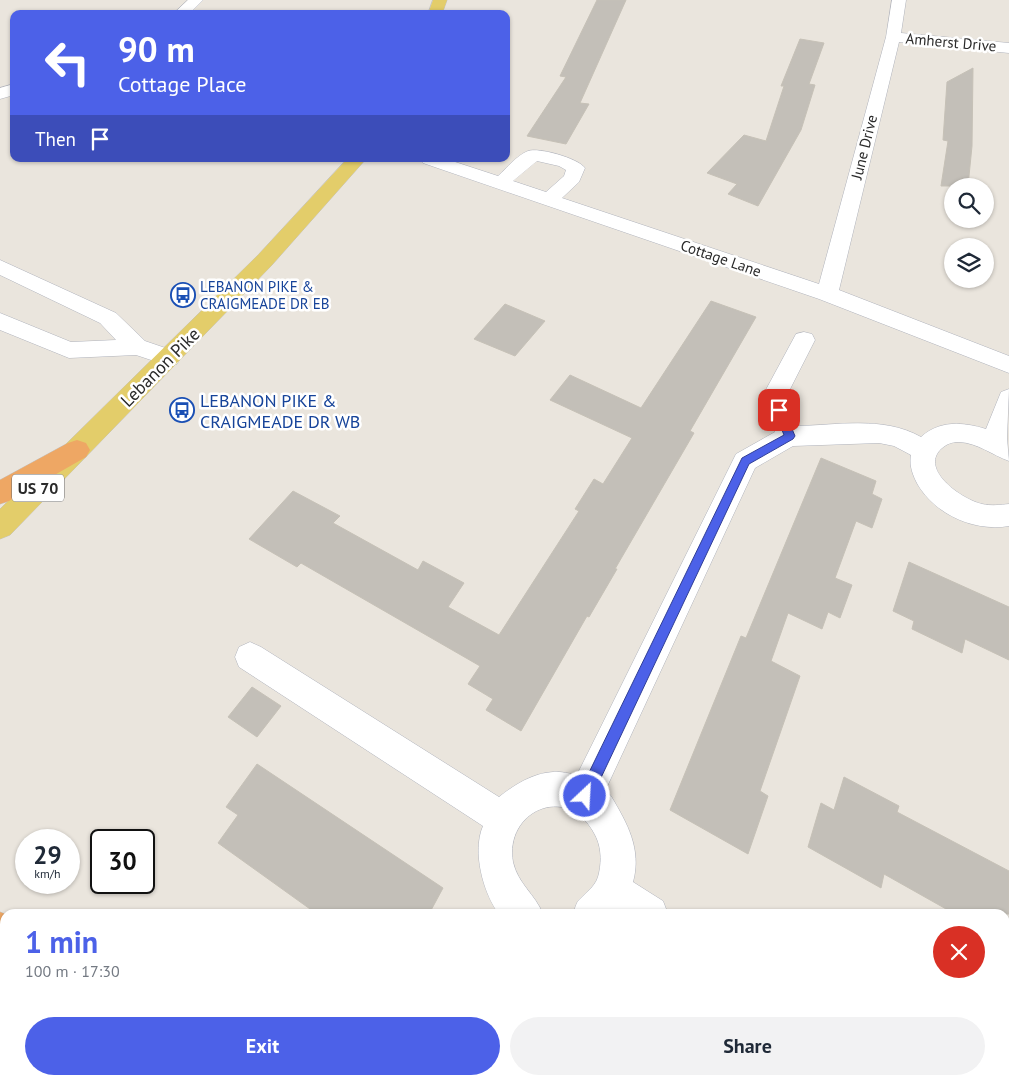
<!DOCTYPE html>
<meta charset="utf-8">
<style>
body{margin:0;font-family:"PT Sans",sans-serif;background:#f2f2f3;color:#1f2937;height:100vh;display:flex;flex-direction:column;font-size:19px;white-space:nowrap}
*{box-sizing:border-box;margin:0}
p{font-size:16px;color:#747a83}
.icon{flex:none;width:28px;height:28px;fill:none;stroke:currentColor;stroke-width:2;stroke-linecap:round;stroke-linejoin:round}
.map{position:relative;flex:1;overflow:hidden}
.side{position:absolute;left:0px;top:909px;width:1010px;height:176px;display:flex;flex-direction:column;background:#fff;border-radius:15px 15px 0 0;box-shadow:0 1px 4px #0004}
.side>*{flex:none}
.banner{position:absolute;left:10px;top:10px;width:500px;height:152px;border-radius:10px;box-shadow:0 1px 4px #0004;background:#4c61e8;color:#fff;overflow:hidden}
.controls{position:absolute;left:944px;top:178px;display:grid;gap:10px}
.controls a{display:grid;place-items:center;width:50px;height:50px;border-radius:50%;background:#fff;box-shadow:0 1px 4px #0004;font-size:25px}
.speed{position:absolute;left:15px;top:829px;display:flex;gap:10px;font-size:25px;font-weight:700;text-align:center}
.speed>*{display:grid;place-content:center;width:65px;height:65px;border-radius:50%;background:#fff;box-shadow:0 1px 4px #0004;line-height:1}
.speed small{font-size:12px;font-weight:400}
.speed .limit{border:2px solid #111;border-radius:8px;background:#fff;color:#111}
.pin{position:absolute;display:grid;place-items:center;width:42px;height:42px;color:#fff;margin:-21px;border-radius:10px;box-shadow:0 2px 8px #0006}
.me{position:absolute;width:55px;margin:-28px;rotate:25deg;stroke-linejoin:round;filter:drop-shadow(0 0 4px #0008)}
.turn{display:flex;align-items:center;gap:18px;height:105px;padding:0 25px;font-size:22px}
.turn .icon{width:65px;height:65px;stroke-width:2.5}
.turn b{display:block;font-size:35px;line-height:42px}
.then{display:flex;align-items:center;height:48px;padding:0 25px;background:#0003;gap:10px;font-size:19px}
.round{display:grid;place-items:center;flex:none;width:52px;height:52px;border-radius:26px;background:#f2f2f3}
.overview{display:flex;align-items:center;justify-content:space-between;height:85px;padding:0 25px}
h1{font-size:30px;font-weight:600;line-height:38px;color:#4c61e8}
.primary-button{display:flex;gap:10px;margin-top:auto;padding:10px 25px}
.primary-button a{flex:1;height:58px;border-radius:30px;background:#4c61e8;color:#fff;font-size:20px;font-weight:600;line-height:58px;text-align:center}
.primary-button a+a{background:#f2f2f3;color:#1f2937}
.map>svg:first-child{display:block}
</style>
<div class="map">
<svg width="1009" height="1084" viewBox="0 0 1009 1084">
<rect width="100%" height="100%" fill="#eae5dd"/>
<g fill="#c3bfb8" stroke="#c6c1b7">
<polygon points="597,0 626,0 580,103 589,104 566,144 527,136 566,77 560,76"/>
<polygon points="800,39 824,43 809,84 815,85 801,130 758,206 728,194 737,184 707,173 744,135 766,141 784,86 781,86"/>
<polygon points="973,68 972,146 968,186 941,186 948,141 943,140 947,82"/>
<polygon points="711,301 756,317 690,431 694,433 615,569 617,569 589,617 587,616 521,731 486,710 493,699 468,684 480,666 301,563 297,567 249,539 293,491 340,516 333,523 418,570 423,561 464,583 448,607 499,635 579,511 575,509 594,479 603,484 632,438 550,400 570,375 641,408"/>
<polygon points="505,304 545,321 515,356 474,339"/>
<polygon points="821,458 876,481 872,494 882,499 872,528 856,521 835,578 852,585 840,618 828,612 822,629 788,613 771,661 800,676 760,791 768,796 748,854 670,810 741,636 746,638"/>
<polygon points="909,562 1009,607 1009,660 965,639 962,653 912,629 914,621 893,611"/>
<polygon points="252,687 281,706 257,737 228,717"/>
<polygon points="257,764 443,888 429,914 317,914 218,843 238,815 226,807"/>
<polygon points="844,777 899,806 897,812 1009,871 1009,914 955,914 884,874 881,888 808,847 821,803 834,810"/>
</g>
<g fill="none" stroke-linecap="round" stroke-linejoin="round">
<defs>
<g id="minor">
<polygon points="188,0 203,0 189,14 173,14"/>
<path d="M 892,0 L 906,0 L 901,33 L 1009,43 L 1009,53 L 899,42 L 839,290 L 1009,356 L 1009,373 L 819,299 L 423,163 L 420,159 L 446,159 L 498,176 C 507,168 516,156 528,151 C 538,147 578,158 585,168 L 579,182 L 562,198 L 819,284 L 886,37 ZM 537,161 L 559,166 L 566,170 L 564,176 L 546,192 L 513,181 Z"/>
<polygon points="14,84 14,95 0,99 0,88"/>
<polygon points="0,260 116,313 145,341 177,352 180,358 177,364 169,366 136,355 69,358 0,330 0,313 71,342 116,340 100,323 0,275"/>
<path d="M 804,332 L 812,334 L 815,340 L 786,397 L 797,426 C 839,425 884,416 921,437 C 940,420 963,422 986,429 L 1001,392 L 1009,389 L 1007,438 L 1009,461 C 992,455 978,443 959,442 C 951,442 947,444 941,449 C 919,470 963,500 982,504 C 991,506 1000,505 1009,504 L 1009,526 C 975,532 936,515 918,485 C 913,476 909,466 911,455 L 894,446 L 879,443 L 793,446 L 755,468 L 605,791 L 611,796 C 627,823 642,849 633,882 L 663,901 L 668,914 L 573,914 C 575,909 576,903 579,900 C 587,892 597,885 599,873 C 602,859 601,845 594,833 C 566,782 504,812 513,862 C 518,884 535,894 543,914 L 499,914 C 483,893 472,851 483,826 L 239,667 L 235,657 L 239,647 L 250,642 L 261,647 L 499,797 C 514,785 533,773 553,772 C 561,771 570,774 577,775 L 736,454 L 775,432 L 762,397 L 796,334 Z"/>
<polygon points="426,1080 467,1080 466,1084 425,1084"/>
<polygon points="880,1080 925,1080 926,1084 881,1084"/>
</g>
<g id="major">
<polygon points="433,0 447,0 442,14 428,14"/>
<polygon points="347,159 366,159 272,265 10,535 0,539 0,509 258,255"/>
</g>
<g id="highway">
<polygon points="77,440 86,443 90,450 86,457 9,501 0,504 0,480 68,443"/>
<polygon points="0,912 5,914 5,955 0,953"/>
<polygon points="80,1080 120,1080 121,1084 81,1084"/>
</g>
</defs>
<use href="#minor" stroke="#b0b3bc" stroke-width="1"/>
<use href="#major" stroke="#c3c3c3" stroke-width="1"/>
<use href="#highway" stroke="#c3c3c3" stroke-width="1"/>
<use href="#minor" fill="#fff" fill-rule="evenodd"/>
<use href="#major" fill="#e3cd6a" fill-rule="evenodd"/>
<use href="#highway" fill="#eea764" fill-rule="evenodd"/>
</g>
<polygon fill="#4c61e8" stroke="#313f97" points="779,406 784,410 795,436 793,439 749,464 590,801 585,803 580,801 578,796 580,791 742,458 784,435 774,410"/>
<defs>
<symbol id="bus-ring" viewBox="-11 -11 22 22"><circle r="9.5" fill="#fff" stroke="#1a4fb4" stroke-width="1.5"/><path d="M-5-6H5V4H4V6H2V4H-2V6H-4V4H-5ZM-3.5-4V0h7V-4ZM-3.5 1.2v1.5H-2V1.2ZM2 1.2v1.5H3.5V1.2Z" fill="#1a4fb4"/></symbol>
</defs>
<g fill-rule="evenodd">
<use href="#bus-ring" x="169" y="281" width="28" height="28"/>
<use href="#bus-ring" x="168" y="396" width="28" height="28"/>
</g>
<g text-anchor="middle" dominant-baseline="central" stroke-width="5" stroke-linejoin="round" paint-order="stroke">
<g font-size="15" fill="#2a2a2a" stroke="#fff">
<text transform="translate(951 42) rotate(5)">Amherst Drive</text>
<text transform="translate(864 147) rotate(-76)">June Drive</text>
<text transform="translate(721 258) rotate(19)">Cottage Lane</text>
</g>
<g font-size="15" fill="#164399" stroke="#fff" text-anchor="start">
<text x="200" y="286">LEBANON PIKE &amp;<tspan x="200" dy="17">CRAIGMEADE DR EB</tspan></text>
</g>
<rect fill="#fff" stroke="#6a6a6a" stroke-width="1" x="12" y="474.5" width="52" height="27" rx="4"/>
<g font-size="16" font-weight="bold" fill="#2a2a2a">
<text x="38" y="488">US 70</text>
</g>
<g font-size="18" fill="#2a2a2a" stroke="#fff">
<text transform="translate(160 367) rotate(-45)">Lebanon Pike</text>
</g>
<g font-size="18" fill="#164399" stroke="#fff" text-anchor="start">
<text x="200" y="400">LEBANON PIKE &amp;<tspan x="200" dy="21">CRAIGMEADE DR WB</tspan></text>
</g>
</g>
</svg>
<div class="controls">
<a><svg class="icon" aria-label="search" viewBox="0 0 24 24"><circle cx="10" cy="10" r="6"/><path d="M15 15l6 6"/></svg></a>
<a><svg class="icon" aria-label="layers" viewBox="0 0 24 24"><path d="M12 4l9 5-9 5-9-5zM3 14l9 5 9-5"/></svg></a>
</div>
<div class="speed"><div>29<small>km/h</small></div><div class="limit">30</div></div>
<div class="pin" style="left:779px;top:410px;background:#d93025"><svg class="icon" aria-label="arrive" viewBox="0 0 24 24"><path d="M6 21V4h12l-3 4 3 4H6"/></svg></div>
<svg class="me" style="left:585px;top:796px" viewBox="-20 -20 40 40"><circle r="17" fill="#4c61e8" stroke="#fff" stroke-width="3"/><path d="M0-11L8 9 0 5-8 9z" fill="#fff"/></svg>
<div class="banner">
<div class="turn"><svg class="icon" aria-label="left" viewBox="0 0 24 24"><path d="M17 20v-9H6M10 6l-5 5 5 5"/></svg><div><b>90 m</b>Cottage Place</div></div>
<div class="then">Then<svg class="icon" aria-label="arrive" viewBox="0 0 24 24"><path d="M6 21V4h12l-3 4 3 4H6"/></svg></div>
</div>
<section class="side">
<div class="overview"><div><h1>1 min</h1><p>100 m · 17:30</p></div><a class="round" style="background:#d93025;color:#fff"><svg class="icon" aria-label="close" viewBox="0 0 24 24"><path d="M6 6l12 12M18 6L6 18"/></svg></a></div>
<div class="primary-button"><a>Exit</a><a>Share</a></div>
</section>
</div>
